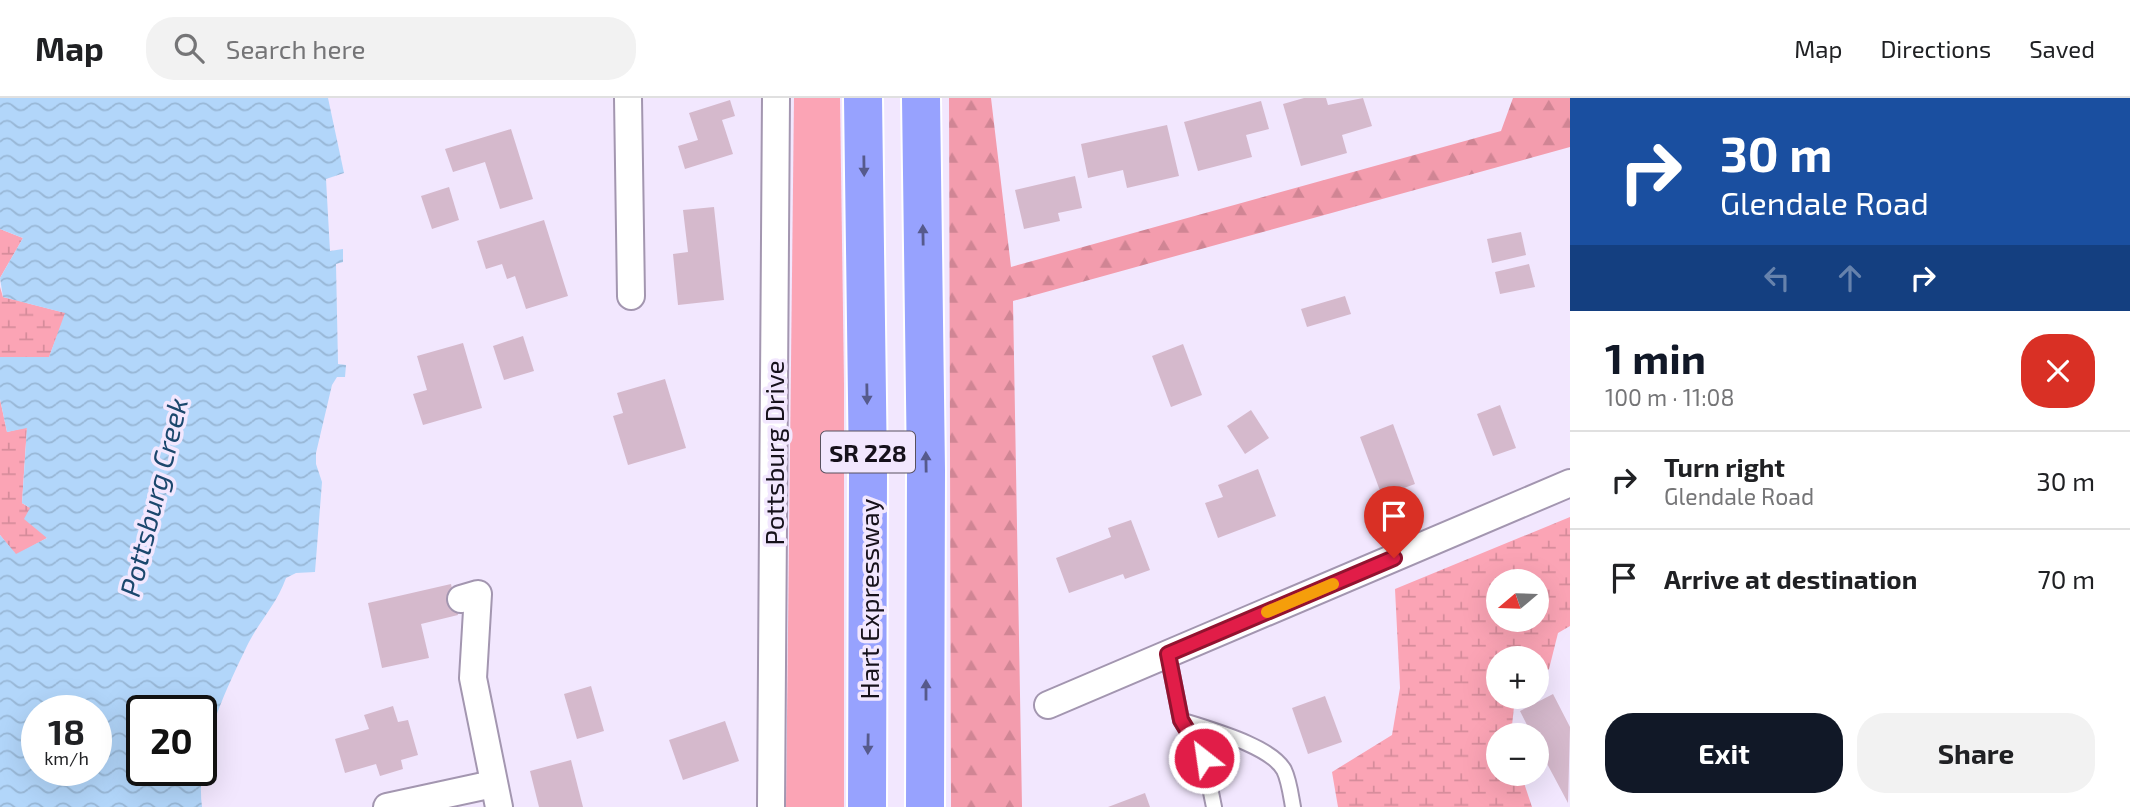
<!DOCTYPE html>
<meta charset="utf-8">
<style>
body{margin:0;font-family:"Exo 2",sans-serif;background:#f2f2f2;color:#202124;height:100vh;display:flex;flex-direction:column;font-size:26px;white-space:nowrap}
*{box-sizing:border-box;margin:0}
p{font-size:23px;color:#757577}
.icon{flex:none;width:38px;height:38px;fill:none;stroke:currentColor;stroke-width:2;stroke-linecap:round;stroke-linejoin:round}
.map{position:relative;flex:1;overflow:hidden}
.sheet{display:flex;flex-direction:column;background:#fff;width:560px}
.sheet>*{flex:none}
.top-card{background:#1a4fa0;color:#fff;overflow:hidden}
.needle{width:46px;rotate:251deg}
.tools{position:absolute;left:1486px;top:471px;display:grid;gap:14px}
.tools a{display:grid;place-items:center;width:63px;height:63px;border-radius:50%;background:#fff;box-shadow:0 7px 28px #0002;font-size:35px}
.speed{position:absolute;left:21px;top:597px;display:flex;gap:14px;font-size:35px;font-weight:700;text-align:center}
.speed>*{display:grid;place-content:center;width:91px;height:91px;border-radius:50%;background:#fff;box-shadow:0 7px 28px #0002;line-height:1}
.speed small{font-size:18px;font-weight:400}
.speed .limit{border:4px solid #111;border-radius:10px;background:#fff;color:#111}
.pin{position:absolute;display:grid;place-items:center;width:60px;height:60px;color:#fff;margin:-72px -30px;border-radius:50% 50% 50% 0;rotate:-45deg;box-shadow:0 0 7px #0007}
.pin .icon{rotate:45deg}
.me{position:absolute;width:77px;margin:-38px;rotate:330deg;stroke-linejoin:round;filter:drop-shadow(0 0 5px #0008)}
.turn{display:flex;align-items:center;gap:24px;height:147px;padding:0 35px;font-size:32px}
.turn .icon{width:91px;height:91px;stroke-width:2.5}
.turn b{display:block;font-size:49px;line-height:60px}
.lanes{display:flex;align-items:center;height:66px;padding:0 35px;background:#0003;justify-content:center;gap:35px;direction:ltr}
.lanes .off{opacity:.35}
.round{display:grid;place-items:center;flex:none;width:74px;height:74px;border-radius:28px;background:#f2f2f2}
.overview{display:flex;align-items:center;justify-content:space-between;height:119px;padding:0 35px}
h1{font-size:42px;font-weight:700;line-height:52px;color:#111827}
.primary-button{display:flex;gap:14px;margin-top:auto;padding:14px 35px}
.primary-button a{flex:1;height:80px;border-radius:28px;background:#111827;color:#fff;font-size:28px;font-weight:700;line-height:80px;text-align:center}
.primary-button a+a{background:#f2f2f2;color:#202124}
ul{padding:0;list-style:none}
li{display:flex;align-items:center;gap:21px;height:98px;padding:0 35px;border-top:2px solid #e0e0e0}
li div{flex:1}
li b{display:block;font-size:26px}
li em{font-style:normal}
header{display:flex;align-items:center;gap:42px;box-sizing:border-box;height:98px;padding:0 35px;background:#fff;border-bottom:2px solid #e0e0e0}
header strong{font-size:33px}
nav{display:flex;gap:38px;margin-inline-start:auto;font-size:24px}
.search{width:490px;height:63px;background:#f2f2f2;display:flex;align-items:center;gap:18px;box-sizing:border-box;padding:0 24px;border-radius:28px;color:#757577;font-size:26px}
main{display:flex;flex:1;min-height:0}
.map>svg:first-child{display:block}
</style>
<header>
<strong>Map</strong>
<div class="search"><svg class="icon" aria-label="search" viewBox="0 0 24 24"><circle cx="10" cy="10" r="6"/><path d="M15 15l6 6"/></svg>Search here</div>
<nav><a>Map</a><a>Directions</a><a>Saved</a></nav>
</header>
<main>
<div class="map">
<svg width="1570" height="709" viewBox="0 0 1570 709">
<defs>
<pattern id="forest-firs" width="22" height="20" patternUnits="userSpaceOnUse" patternTransform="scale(1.75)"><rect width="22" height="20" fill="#f39cad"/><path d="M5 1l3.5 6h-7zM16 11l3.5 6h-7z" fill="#d08594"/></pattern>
<pattern id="wetland-marsh" width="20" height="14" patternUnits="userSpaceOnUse" patternTransform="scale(1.75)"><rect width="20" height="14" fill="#fba4b5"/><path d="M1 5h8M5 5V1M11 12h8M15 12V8" fill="none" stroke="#d68c9b"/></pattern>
<pattern id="water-waves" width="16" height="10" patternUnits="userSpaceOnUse" patternTransform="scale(1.75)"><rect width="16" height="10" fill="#b2d6fa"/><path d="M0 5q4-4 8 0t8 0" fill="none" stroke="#98b7d6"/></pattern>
</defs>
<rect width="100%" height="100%" fill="#f2e7fe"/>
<polygon fill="#fba4b5" points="794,0 840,0 844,286 844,709 786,709"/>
<polygon fill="url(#forest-firs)" points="949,0 991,0 1011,169 1501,33 1513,0 1570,0 1570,49 1013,203 1022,709 951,709"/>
<g fill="url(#wetland-marsh)" fill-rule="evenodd">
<polygon points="0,131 23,140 0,180"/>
<polygon points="0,189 3,199 66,215 49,259 0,259"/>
<polygon points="0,301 7,334 27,329 22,405 30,410 47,440 16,457 0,437"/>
<path d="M 1570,419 L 1570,528 L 1558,535 L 1549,571 L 1537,581 L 1536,560 L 1498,560 L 1498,598 L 1515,599 L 1511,637 L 1498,637 L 1498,676 L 1521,676 L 1532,709 L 1338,709 L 1332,674 L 1392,637 L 1400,590 L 1395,491 ZM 1498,483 L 1536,483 L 1536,522 L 1498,522 Z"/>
</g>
<path fill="url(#water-waves)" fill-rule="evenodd" d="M 0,0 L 328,0 L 344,75 L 326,81 L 330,153 L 343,151 L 343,164 L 336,166 L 338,266 L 346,267 L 345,279 L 337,279 L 332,287 L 316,355 L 316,366 L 322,384 L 315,474 L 296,475 L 286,480 C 276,508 258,524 246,550 C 224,596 195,656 202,709 L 0,709 L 0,437 L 16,456 L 47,440 L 24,421 L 30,410 L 22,405 L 27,330 L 7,334 L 0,301 L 0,259 L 49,259 L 65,215 L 3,199 L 0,180 L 23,140 L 0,131 ZM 37,612 L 96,612 L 96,672 L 37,672 ZM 142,612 L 201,612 L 201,672 L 142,672 Z"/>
<g fill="#d5b9cc">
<polygon points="1304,0 1326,0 1328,7 1363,0 1372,28 1342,37 1347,55 1301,68 1283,6"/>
<polygon points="730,2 735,18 722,22 733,56 685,71 678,48 698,42 689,15"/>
<polygon points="1261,3 1269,31 1246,37 1252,59 1198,73 1184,24"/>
<polygon points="1167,27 1179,78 1127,90 1123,72 1088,80 1081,46"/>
<polygon points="511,31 533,101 500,111 485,64 453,74 445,51"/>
<polygon points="1075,78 1082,110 1058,115 1060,123 1024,131 1015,92"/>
<polygon points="449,89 459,122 432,131 421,98"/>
<polygon points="714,109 724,202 678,207 673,156 688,154 683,112"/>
<polygon points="544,122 568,198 526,211 515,178 507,181 502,166 486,171 477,143"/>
<polygon points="1521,134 1526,157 1492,165 1487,141"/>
<polygon points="1529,166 1535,189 1500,196 1495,174"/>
<polygon points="1345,198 1351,216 1307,229 1301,211"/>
<polygon points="523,238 534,273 504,282 493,248"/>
<polygon points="463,245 482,310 423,327 413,296 427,292 417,258"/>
<polygon points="1183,246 1202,297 1171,309 1152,258"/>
<polygon points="665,281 686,350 628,367 613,318 623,315 617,295"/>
<polygon points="1500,307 1516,350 1493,358 1477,316"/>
<polygon points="1251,312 1269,340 1245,356 1227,328"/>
<polygon points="1393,326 1415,386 1382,398 1360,339"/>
<polygon points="1258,371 1276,418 1218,440 1205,405 1223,399 1218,387"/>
<polygon points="1131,422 1150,472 1125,481 1123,476 1069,495 1056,460 1111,439 1108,430"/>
<polygon points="451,486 458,517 421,526 429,560 382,570 368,505"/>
<polygon points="591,588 604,633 577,641 564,596"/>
<polygon points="1553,596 1570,629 1568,705 1536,645 1536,637 1532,637 1520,613"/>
<polygon points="1325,598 1342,644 1308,656 1292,610"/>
<polygon points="393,608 398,624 408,622 418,657 401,662 403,671 380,678 376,666 345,675 335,641 369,631 364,617"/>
<polygon points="725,623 739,663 683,682 669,642"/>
<polygon points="571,662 583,709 539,709 530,673"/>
<polygon points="1145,695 1150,709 1108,709"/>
</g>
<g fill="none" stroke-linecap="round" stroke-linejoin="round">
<defs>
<g id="service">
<polyline points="1168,556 1181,622 1204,660 1214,709"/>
<path d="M 1181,622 C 1207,631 1270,647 1284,672 C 1289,682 1291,698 1293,709"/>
</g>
<g id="minor">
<polyline points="628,0 631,198"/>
<polyline points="461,501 478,496 473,580 499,709"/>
<polyline points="1048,607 1570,385"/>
<polyline points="387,709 493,686"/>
<polyline points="771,709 776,0"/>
</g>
<g id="motorway">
<polyline points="863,0 868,375 867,709"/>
<polyline points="921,0 926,373 925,709"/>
</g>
</defs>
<use href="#service" stroke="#a396b0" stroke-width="18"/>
<use href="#minor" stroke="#a396b0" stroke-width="30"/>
<use href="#motorway" stroke="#fff" stroke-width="42"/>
<use href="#service" stroke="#fff" stroke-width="14"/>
<use href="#minor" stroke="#fff" stroke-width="26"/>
<use href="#motorway" stroke="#97a2fe" stroke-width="38"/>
</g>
<defs><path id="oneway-solid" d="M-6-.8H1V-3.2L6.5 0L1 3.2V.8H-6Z" transform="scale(1.75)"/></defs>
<g fill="#565a8c">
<use href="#oneway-solid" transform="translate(864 68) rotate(89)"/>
<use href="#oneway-solid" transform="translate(923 137) rotate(-91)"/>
<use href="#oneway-solid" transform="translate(867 296) rotate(89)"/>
<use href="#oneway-solid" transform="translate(926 364) rotate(-91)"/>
<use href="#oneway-solid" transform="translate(926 592) rotate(-90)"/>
<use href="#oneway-solid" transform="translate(868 646) rotate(91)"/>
</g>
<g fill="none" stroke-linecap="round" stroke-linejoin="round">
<defs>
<polyline id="route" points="1204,660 1181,622 1168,556 1394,460"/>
</defs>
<use href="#route" stroke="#92132f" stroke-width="18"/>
<use href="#route" stroke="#e11d48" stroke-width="12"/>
<polyline stroke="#f59e0b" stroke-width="12" points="1267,514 1333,486"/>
</g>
<g text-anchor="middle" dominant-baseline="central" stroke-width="7" stroke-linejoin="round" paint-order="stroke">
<rect fill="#f2e7fe" stroke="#58515f" stroke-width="2" x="821" y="333.5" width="94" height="41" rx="5"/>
<g font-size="24" font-weight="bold" fill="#16111b">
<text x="868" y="354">SR 228</text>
</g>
<g font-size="26" fill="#16111b" stroke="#f2e7fe">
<text transform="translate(773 355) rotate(-90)">Pottsburg Drive</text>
<text transform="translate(868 501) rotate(-90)">Hart Expressway</text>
</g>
<g font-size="28" font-style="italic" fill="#1b476d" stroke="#f2e7fe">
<text transform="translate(153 399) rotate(-76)">Pottsburg Creek</text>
</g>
</g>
</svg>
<div class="tools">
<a><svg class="needle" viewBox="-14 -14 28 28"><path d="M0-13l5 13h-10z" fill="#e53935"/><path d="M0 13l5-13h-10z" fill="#757577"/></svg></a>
<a>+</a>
<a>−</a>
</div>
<div class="speed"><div>18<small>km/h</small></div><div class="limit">20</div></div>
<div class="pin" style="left:1394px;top:460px;background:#d93025"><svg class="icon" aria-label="arrive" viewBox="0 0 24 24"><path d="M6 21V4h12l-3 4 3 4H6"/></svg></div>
<svg class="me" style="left:1204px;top:660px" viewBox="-20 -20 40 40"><circle r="17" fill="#e11d48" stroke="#fff" stroke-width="3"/><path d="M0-11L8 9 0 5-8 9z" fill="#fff"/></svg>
</div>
<section class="sheet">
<div class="top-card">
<div class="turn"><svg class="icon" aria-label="right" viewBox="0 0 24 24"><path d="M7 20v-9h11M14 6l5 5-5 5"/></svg><div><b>30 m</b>Glendale Road</div></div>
<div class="lanes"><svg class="icon off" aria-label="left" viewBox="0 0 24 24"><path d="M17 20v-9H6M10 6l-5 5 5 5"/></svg><svg class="icon off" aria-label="ahead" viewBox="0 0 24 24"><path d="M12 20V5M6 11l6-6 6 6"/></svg><svg class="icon" aria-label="right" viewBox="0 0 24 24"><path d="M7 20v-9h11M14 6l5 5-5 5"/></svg></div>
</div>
<div class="overview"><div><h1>1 min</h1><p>100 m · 11:08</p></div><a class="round" style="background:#d93025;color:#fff"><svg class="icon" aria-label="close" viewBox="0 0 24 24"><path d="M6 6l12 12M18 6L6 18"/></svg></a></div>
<ul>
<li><svg class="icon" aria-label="right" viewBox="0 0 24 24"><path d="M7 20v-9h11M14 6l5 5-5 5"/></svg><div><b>Turn right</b><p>Glendale Road</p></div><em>30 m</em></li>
<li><svg class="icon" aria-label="arrive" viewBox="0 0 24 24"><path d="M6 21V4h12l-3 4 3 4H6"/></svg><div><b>Arrive at destination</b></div><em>70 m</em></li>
</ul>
<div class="primary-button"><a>Exit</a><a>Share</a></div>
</section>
</main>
